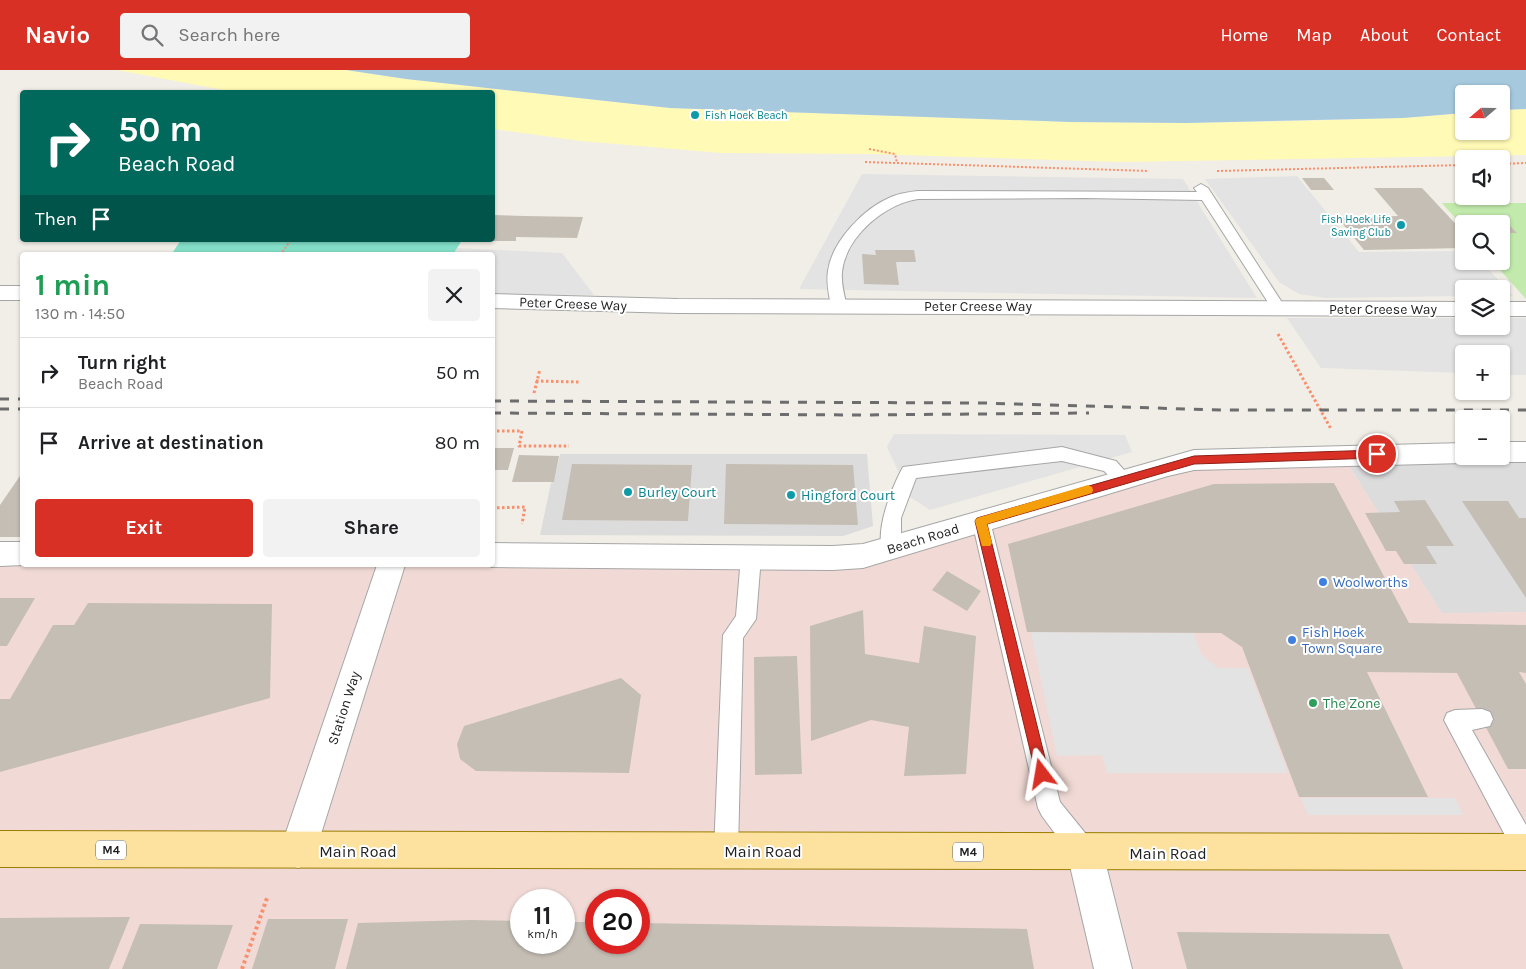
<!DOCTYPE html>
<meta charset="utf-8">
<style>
body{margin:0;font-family:Karla,sans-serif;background:#f2f2f2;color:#202124;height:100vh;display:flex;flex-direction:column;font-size:19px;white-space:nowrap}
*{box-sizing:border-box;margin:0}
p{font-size:16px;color:#757577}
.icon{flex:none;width:28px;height:28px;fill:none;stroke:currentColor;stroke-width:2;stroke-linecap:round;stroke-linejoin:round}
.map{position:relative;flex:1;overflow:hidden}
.drawer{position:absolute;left:20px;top:182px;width:475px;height:315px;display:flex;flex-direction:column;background:#fff;border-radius:5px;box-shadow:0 1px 4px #0004}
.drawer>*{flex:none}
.guide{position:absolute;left:20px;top:20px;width:475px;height:152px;border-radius:5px;box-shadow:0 1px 4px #0004;background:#00695c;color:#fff;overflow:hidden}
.needle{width:32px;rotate:250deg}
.controls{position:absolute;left:1455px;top:15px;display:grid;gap:10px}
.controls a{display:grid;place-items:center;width:55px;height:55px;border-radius:5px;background:#fff;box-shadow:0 1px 4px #0004;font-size:25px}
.speed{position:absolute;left:510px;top:819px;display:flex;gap:10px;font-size:25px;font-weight:700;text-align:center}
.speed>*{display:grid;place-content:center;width:65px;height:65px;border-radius:50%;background:#fff;box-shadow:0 1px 4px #0004;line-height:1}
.speed small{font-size:12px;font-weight:400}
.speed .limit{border:8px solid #d22;background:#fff;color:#111}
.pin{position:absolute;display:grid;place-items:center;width:42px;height:42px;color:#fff;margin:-21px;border:2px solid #fff;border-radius:50%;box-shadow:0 1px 5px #0007}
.me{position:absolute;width:55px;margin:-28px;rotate:346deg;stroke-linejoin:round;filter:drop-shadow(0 0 4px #0008)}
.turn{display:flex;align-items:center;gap:18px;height:105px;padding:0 15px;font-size:22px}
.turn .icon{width:65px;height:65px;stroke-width:2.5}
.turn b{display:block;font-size:35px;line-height:42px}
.then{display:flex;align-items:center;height:48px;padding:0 15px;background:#0003;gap:10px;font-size:19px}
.round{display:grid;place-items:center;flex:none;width:52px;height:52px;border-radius:5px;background:#f2f2f2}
.head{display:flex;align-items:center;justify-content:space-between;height:85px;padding:0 15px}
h1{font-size:30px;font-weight:700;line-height:38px;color:#1e9e55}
.action{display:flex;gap:10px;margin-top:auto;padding:10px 15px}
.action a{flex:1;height:58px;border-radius:5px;background:#d93025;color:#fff;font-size:20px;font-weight:700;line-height:58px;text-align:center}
.action a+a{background:#f2f2f2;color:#202124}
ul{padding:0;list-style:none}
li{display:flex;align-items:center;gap:15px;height:70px;padding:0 15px;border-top:1px solid #e0e0e0}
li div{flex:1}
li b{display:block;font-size:19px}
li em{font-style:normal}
header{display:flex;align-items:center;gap:30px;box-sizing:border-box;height:70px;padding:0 25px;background:#d93025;color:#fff}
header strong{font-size:24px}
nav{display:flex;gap:28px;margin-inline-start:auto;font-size:18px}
.search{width:350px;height:45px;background:#f2f2f2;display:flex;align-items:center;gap:12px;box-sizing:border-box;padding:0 18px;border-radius:5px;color:#757577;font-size:19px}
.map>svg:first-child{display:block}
</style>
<header>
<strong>Navio</strong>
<div class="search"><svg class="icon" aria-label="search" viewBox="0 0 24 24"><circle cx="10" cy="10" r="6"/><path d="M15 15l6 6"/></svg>Search here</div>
<nav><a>Home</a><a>Map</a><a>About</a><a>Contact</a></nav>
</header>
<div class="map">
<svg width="1526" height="899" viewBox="0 0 1526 899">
<rect width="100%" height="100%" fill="#f0eee6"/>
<g fill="#dddcdc">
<polygon points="1526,382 1526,542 1442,544 1342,385 1501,386"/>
<polygon points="560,384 867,384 873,456 843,466 540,465 551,413 554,412"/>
</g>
<path fill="#f1dad5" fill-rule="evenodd" d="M 1342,385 L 1442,543 L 1526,542 L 1526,899 L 0,899 L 0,484 L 22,495 L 492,495 L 833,488 L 1168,396 ZM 521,830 L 564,830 L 564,872 L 521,872 ZM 596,830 L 639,830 L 639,872 L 596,872 Z"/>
<polygon fill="#c2eaac" points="1442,133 1526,133 1526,229 1492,191 1501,191 1501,154 1464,154 1464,158"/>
<polygon fill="#fffab5" points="117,0 346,0 406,9 670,38 1070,52 1186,53 1294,51 1403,48 1464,43 1464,61 1501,61 1501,40 1526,39 1526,85 1121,92 871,84 721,83 581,71 493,59 492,22 234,22"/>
<polygon fill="#84dfc9" points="181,170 462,170 453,185 171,185"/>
<g fill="#e3e3e3">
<polygon points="862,104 1183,109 1257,228 799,219"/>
<polygon points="1297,106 1359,182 1464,181 1464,191 1481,191 1513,226 1501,226 1501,219 1464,219 1464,226 1326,228 1299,224 1279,212 1205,109"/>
<polygon points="457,178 562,183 594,225 493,224 492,185 453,185"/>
<polygon points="1287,248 1464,248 1464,256 1501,256 1501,248 1526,248 1526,305 1501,305 1501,284 1464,284 1464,303 1321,298"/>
<polygon points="894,364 1125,365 1132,382 930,440 910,427 887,377"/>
<polygon points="1031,562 1194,563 1201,584 1218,598 1248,598 1288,703 1107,703 1102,685 1057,686"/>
<polygon points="1301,728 1455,728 1463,745 1308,745"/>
</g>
<polygon fill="#a6c9de" points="346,0 1526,0 1526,39 1501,40 1501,24 1464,24 1464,43 1403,48 1186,53 1070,52 670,38 406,9"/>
<g fill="#c5beb5">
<polygon points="1302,108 1324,108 1334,120 1311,120"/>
<polygon points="1374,118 1422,118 1464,163 1464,178 1364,180 1338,148 1398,146"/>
<polygon points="492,145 524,146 583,147 577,168 516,167 516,171 492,171"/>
<polygon points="1479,147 1486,154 1471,154 1465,148"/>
<polygon points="1487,147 1501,147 1517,163 1502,163 1501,154 1493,154"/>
<polygon points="875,180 914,180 916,192 896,192 899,215 864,214 862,184 876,185"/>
<polygon points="492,378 514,378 508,400 492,400"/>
<polygon points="519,385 559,386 554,412 512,412"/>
<polygon points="572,394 692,395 688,451 562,450"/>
<polygon points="726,394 853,395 858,455 724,454"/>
<polygon points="22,403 22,467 0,467 0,435"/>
<polygon points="1334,413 1409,553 1526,555 1526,603 1519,602 1526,614 1526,699 1508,699 1457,603 1367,602 1428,727 1299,727 1242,577 1221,563 1027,562 1008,474 1214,414"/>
<polygon points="1425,430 1454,476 1426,476 1437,494 1404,494 1396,481 1386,481 1365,443 1400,442 1394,431"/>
<polygon points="1462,431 1508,431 1519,448 1526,448 1526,528"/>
<polygon points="947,501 981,521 967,541 932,520"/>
<polygon points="0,528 35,528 7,576 0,576"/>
<polygon points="88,533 272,534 270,628 0,702 0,629 10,629 53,555 74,555"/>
<polygon points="863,540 865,584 919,593 924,556 976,566 966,704 904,706 909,657 871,650 811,671 810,556"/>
<polygon points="797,586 802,704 755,705 754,587"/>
<polygon points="621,608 641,625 629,703 476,701 460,689 457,674 464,656"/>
<polygon points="130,847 109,899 0,899 0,848"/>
<polygon points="268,849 348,849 335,899 252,899"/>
<polygon points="470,850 521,851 521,872 564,872 564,852 596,852 596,872 639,872 639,853 1027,859 1034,899 346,899 358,853"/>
<polygon points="140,854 233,855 217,899 122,899"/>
<polygon points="1177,862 1389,864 1403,899 1187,899"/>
</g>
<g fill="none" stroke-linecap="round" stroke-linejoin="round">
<defs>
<g id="lane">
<path d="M 1201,114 L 1208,118 L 1283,234 L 1286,237 L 1283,240 L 1273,240 L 1202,130 L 1084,128 L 918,129 C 885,134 846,166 842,202 C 841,213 844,225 847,236 L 844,239 L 834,239 L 831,236 C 829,225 826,213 828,201 C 832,171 864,138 891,127 C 900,123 909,122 918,121 L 1197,122 L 1194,118 Z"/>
<path d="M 1062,377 L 1116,391 L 1132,409 L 1129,414 L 1123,416 L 1117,414 L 1104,401 L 1062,391 L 916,408 L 901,448 L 901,479 L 898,485 L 891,487 L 884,485 C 873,463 892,417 903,397 Z"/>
<polygon points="981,443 988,446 990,451 1060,732 1094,774 1097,783 1094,792 1085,795 1076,792 1042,746 1038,738 972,451 974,446"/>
<polygon points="751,479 758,481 761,487 756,549 743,568 738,781 735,790 726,793 717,790 714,781 723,565 736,546 741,487 744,481"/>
<polygon points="1482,639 1490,642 1493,649 1490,656 1472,660 1526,755 1526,791 1517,788 1444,650 1447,643 1455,640"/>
</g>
<g id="street">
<rect x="0" y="216" width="22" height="14"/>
<polygon points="492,224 678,229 1464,232 1464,246 678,243 492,238"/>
<rect x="1501" y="232" width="25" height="14"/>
<polygon points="1501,372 1526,372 1526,392 1501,392 1492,389 1490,386 1501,386"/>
<polygon points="1464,373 1464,386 1475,386 1473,390 1464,393 1194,400 1168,406 863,498 833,500 492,497 487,495 492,495 492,473 833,476 863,474 1194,380"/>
<polygon points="0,472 22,472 24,495 0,496"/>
<polygon points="377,495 405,495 316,780 311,793 298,798 285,793 280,780"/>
<polygon points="1085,765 1098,770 1103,783 1132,899 1094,899 1067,783 1072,770"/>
</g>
<polygon id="primary" points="0,761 1526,764 1526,800 0,797"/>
</defs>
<use href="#lane" stroke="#a6a6a6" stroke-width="2"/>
<use href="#street" stroke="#a6a6a6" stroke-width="2"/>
<use href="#primary" stroke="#9b7d00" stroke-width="2"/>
<g stroke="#fa8f6d" stroke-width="2" stroke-dasharray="2 2" stroke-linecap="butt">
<polyline points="869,79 895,84 897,93"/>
<polyline points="865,92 1149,101"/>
<polyline points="1501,94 1526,93"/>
<polyline points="1217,101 1464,95"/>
<polyline points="280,185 291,170"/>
</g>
<g stroke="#fa8f6d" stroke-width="3" stroke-dasharray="2.5 2.5" stroke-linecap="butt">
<polyline points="1278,264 1331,359"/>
<polyline points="536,311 579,312"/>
<polyline points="534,323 540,299"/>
<polyline points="492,361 522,361 519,376 569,376"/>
<polyline points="492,438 525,437 522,454"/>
</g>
<polyline stroke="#fa8f6d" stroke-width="4" stroke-dasharray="3 3" stroke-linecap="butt" points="242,899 267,828"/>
<use href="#lane" fill="#fff" fill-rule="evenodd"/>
<use href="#street" fill="#fff" fill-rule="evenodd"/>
<use href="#primary" fill="#fce19f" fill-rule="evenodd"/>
<g stroke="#6d6d6d" stroke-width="3" stroke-dasharray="9 9" stroke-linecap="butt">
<polyline points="0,329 22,329"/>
<polyline points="492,331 983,333 1222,340 1526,340"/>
<polyline points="0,339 22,339"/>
<polyline points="492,343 861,345 1089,343"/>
</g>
</g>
<polygon fill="#d93025" stroke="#8d1f18" points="1377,380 1382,384 1377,388 1194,394 987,454 1049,704 1047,709 1042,711 1037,709 975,451 977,448 1194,386"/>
<polygon fill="#f59e0b" points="1088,415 1092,417 1093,420 1092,423 987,454 992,473 990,476 982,476 975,451 977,448"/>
<g fill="#0f9aa8" stroke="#fff" stroke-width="2">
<circle cx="695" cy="45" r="5"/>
<circle cx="1401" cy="155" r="5"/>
<circle cx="628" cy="422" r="5"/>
<circle cx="791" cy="425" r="5"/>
</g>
<g fill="#3f7fe0" stroke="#fff" stroke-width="2">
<circle cx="1323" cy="512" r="5"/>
<circle cx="1292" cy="570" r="5"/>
</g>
<circle fill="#2e9e5b" stroke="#fff" stroke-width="2" cx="1313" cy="633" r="5"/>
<g text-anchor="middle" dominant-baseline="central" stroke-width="4" stroke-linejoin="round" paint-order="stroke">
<g font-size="11" fill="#0d838f" stroke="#fff" text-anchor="start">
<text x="705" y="45">Fish Hoek Beach</text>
<text x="1391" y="149" text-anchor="end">Fish Hoek Life<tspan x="1391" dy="13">Saving Club</tspan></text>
</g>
<g fill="#fff" stroke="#626262" stroke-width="1">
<rect x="96" y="770.5" width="30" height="19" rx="4"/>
<rect x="953" y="772.5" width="30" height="19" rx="4"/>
</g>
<g font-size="12" font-weight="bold" fill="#1f1f1f">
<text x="111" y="780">M4</text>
<text x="968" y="782">M4</text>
</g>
<g font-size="14" fill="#1f1f1f" stroke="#fff">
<text transform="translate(573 234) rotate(2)">Peter Creese Way</text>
<text x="978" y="236">Peter Creese Way</text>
<text x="1383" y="239">Peter Creese Way</text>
<text transform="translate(923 469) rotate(-17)">Beach Road</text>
<text transform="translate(344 638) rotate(-72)">Station Way</text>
</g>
<g font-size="14" fill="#0d838f" stroke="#fff" text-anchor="start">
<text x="638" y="422">Burley Court</text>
<text x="801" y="425">Hingford Court</text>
</g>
<g font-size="14" fill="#366cbe" stroke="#fff" text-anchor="start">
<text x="1333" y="512">Woolworths</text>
<text x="1302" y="562">Fish Hoek<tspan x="1302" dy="16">Town Square</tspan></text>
</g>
<g font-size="14" fill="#27864d" stroke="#fff" text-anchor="start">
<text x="1323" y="633">The Zone</text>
</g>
<g font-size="16" fill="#1f1f1f" stroke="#fff">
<text x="358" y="781">Main Road</text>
<text x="763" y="781">Main Road</text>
<text x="1168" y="783">Main Road</text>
</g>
</g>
</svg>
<div class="controls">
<a><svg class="needle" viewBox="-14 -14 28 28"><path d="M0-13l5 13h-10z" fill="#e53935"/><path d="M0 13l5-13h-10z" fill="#757577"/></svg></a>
<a><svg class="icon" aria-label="sound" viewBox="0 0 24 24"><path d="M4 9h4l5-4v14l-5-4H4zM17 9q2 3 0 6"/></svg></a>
<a><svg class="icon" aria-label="search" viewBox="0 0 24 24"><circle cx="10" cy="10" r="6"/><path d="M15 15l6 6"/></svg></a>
<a><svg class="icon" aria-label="layers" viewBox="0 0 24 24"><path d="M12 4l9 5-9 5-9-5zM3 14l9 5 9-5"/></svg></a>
<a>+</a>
<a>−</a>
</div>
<div class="speed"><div>11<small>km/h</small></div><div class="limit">20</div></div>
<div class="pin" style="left:1377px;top:384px;background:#d93025"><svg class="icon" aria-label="arrive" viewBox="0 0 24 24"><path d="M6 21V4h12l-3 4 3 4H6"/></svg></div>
<svg class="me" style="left:1042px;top:704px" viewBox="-20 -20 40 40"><path d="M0-17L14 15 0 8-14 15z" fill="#d93025" stroke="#fff" stroke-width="4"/></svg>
<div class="guide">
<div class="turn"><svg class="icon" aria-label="right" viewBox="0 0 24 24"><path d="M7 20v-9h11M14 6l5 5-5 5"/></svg><div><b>50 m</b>Beach Road</div></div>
<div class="then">Then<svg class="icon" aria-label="arrive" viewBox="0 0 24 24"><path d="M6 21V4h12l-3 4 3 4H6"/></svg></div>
</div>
<section class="drawer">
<div class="head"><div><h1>1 min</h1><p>130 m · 14:50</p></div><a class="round"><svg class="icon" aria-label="close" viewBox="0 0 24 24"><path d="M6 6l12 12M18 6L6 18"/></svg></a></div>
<ul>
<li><svg class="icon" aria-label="right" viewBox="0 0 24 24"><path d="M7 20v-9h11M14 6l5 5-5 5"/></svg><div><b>Turn right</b><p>Beach Road</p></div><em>50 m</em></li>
<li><svg class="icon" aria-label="arrive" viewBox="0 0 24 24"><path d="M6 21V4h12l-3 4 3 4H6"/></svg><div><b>Arrive at destination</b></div><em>80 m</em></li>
</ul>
<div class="action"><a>Exit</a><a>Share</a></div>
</section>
</div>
